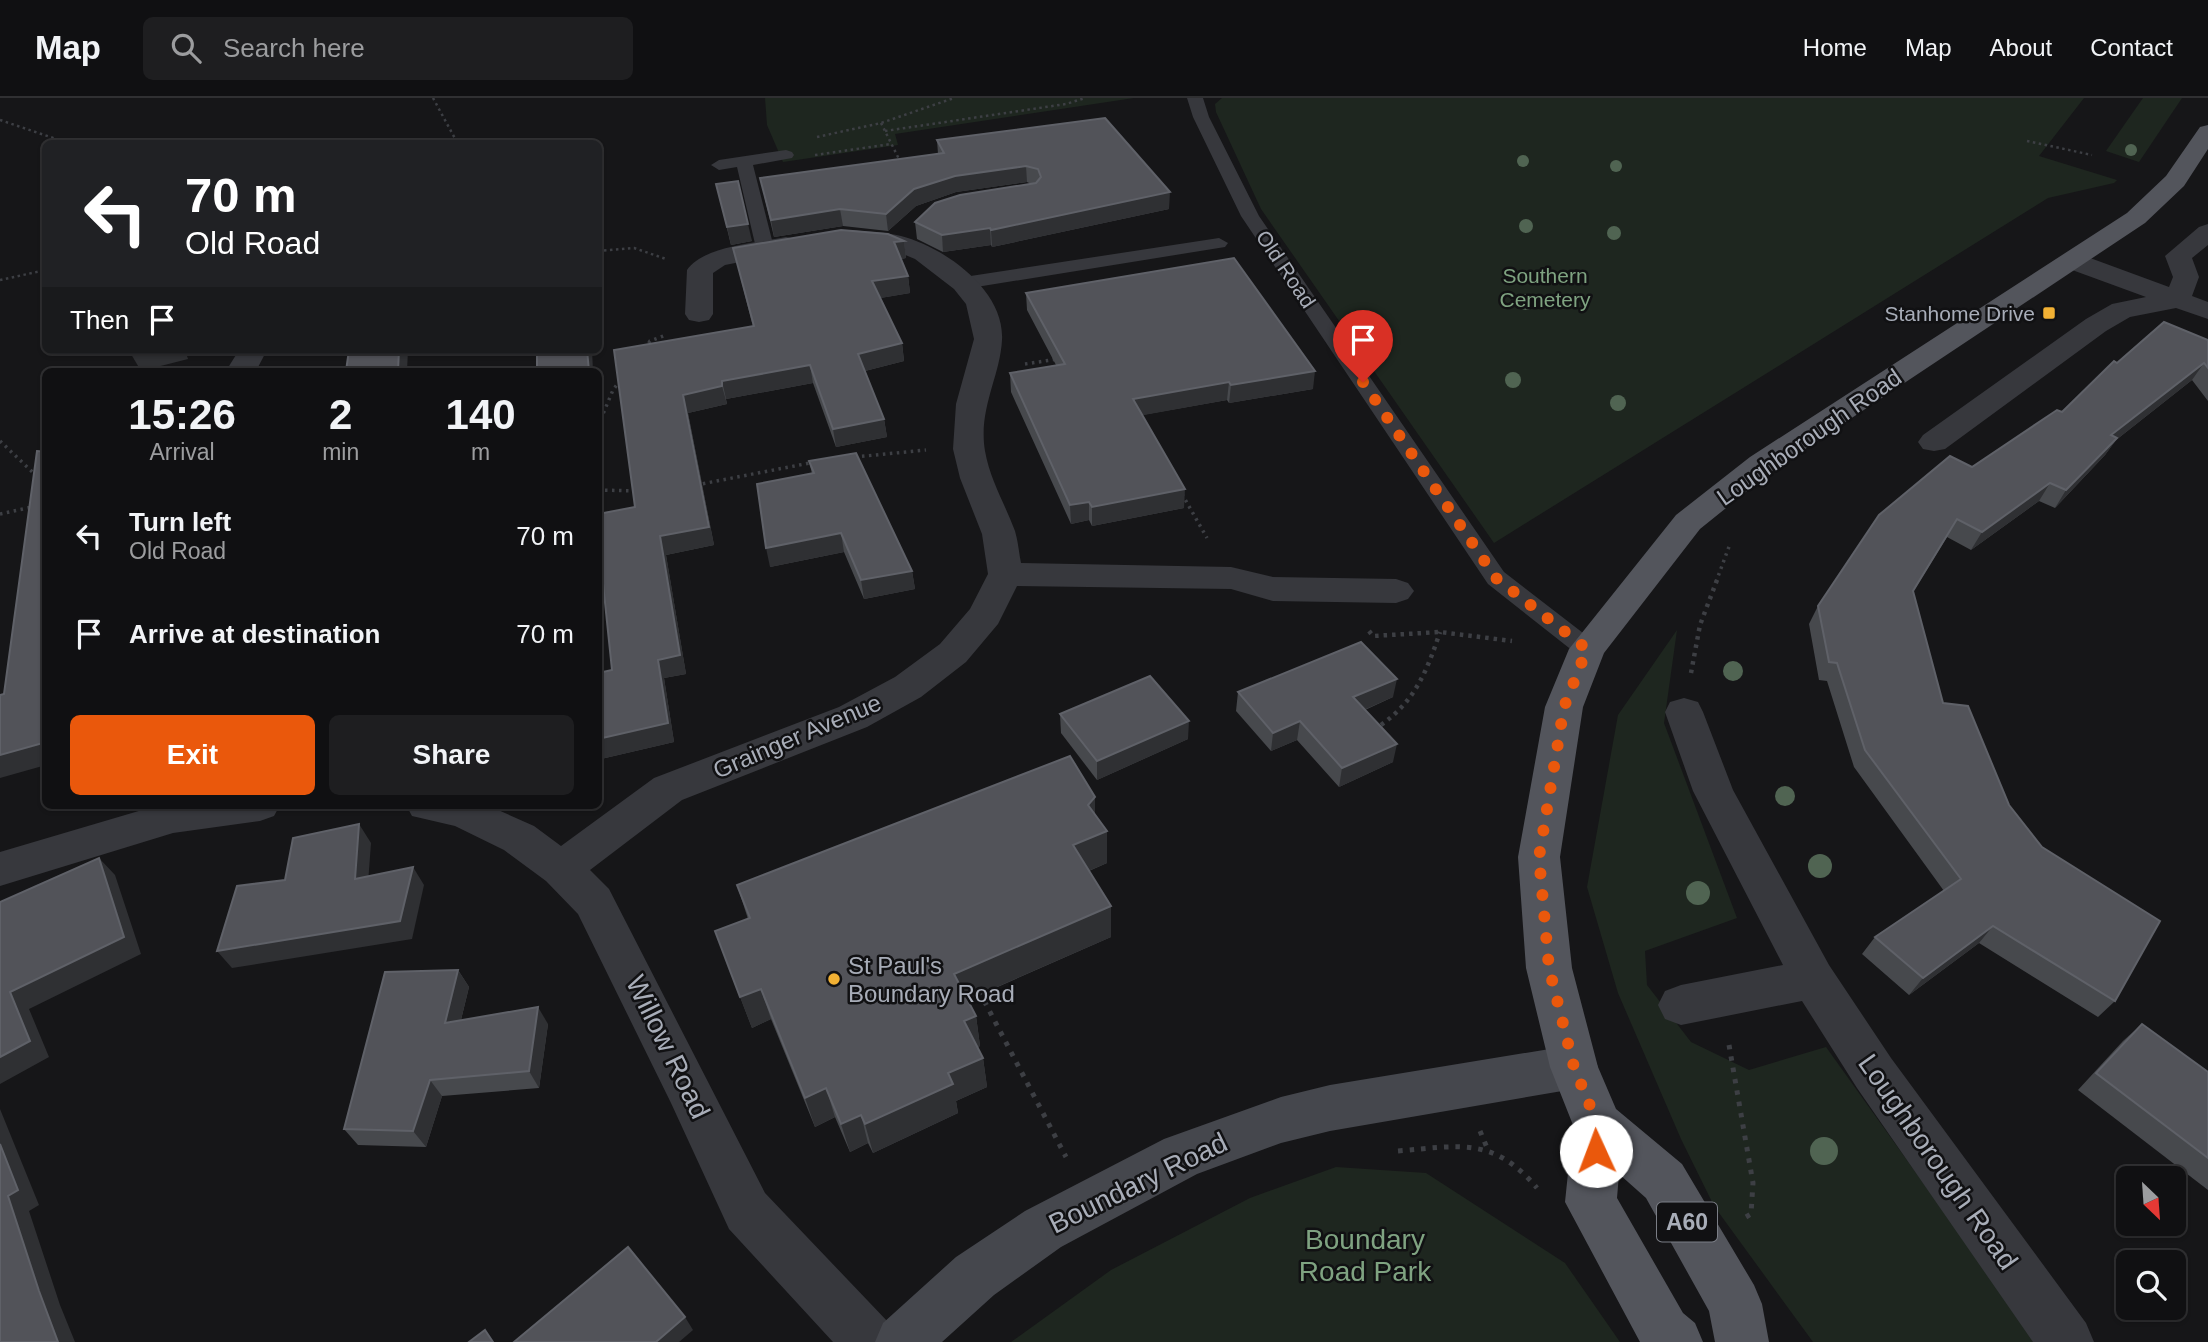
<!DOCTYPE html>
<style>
body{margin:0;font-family:Helvetica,sans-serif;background:#1e1e20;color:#f1f3f6;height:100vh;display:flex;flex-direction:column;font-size:26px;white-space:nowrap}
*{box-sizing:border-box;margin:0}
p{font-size:23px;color:#9c9d9f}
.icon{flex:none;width:38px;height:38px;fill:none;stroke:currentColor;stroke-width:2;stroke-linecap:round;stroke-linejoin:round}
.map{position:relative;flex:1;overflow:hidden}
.details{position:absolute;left:42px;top:270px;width:560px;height:441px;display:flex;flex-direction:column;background:#101012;border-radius:10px;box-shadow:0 2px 5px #0004,0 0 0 2px #303032}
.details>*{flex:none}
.guide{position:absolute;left:42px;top:42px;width:560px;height:214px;border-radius:10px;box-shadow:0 2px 5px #0004,0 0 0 2px #303032;background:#202124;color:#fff;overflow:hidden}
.needle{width:46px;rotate:155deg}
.controls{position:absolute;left:2116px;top:1068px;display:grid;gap:14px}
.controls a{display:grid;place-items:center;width:70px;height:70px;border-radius:10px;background:#101012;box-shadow:0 2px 5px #0004,0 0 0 2px #303032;font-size:35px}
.pin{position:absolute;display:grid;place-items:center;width:60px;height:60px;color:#fff;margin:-72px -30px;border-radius:50% 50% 50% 0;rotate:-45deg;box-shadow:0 0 7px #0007}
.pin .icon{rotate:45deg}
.me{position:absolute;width:77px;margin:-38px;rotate:358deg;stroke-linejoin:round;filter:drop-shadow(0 0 5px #0008)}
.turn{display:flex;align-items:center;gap:24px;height:147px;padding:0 28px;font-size:32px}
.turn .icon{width:91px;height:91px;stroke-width:2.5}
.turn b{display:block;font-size:49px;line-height:60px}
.then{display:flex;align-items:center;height:66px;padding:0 28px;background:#0003;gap:14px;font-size:26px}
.eta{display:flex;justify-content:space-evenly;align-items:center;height:119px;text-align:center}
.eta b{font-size:42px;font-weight:800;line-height:49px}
.cta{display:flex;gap:14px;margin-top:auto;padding:14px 28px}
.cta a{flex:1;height:80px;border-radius:10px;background:#ea580c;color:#fff;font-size:28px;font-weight:800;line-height:80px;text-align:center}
.cta a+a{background:#1e1e20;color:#f1f3f6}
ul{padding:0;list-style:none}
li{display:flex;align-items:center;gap:21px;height:98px;padding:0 28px}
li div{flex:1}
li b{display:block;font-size:26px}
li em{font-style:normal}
header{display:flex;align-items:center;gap:42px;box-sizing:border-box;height:98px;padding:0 35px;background:#101012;border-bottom:2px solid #303032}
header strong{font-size:33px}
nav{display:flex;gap:38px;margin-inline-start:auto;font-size:24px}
.search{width:490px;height:63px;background:#1e1e20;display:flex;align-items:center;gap:18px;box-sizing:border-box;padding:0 24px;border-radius:10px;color:#9c9d9f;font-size:26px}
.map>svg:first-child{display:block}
</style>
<header>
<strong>Map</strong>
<div class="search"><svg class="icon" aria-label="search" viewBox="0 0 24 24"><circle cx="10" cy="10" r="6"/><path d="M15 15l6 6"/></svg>Search here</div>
<nav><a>Home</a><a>Map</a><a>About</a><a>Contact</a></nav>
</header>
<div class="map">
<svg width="2208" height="1244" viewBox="0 0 2208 1244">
<rect width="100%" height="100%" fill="#161618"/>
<g fill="#1e261f">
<polygon points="765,0 1134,0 895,36 898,47 783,64 767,27"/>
<polygon points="1222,0 2084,0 2039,58 2117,82 2114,85 2048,100 1494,445 1261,111 1216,14 1215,6"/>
<polygon points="2143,0 2182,0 2139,64 2106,53"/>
<polygon points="1677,532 1664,625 1737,820 1645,853 1647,887 1691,944 1749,972 1826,949 2037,1244 1813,1244 1714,1108 1681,1041 1618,895 1587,789 1618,617"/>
<polygon points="1336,1069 1426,1075 1565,1165 1620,1244 1011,1244 1111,1172 1250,1100"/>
</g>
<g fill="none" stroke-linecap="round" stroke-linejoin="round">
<g stroke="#3d3f44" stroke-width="2.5" stroke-dasharray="2.5 3.5" stroke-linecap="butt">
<polyline points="433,0 458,46"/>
<polyline points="0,22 71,46"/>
<polyline points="881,25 901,65"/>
<polyline points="885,33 1066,6 1085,0"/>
<polyline points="817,39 881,25 954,0"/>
<polyline points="2027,43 2092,57"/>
<polyline points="815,57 891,46"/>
<polyline points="598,153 634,150 666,161"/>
<polyline points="0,182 46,172"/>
</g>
<g stroke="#3d3f44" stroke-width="3.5" stroke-dasharray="2.5 4.5" stroke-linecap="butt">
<polyline points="645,251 650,243 666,237"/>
<polyline points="1025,266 1058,261"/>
<polyline points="598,328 613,292 622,280"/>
<polyline points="0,343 46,387"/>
<polyline points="855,359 926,352"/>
<polyline points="696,387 815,364"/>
<polyline points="598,392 639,393"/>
<polyline points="1182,396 1207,440"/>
<polyline points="0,416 46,406"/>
<polyline points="1716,484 1730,446"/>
</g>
<g stroke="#3d3f44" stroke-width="4.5" stroke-dasharray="3.5 5" stroke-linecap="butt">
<polyline points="1369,533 1373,538 1440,534 1512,543"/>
<polyline points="1691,575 1700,527 1717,482"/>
<path d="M 1381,627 C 1415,603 1427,573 1440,534"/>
</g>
<g stroke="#3d3f44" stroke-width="5" stroke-dasharray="4.5 7" stroke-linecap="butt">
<polyline points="979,893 1066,1059"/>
<polyline points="1729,947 1753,1085 1751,1116 1746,1119"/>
<polyline points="1480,1033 1488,1052"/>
<path d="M 1398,1053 C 1459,1048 1493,1038 1537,1090"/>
</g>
<g fill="#37383d" fill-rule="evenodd">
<polygon points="1187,0 1203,0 1209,19 1259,118 1504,474 1596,545 1599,551 1596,557 1587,560 1578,557 1488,486 1241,118 1193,19"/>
<polygon points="786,52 792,54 794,57 792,60 753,67 774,150 765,155 756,150 737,69 719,72 711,67 719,62"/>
<polygon points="1219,140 1228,145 1225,149 964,191 955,185 964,179"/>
</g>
<g fill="#37383d" fill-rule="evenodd">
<polygon points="2208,126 2208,147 2192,160 2199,179 2192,198 2208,204 2208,221 2176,210 2130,219 2106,233 1945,351 1934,353 1923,351 1918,344 1923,337 2086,221 2112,206 2146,199 2064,169 2060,163 2064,157 2073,155 2082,157 2169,189 2173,179 2165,158 2199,129"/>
<path d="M 853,132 C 869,134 886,134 901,138 C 944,149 1005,192 1002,242 C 1000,279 978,311 985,353 C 990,382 1005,406 1015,433 C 1018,443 1019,455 1021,465 L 1231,469 L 1273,479 L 1396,481 L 1408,485 L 1414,493 L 1408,501 L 1396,505 L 1273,503 L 1231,491 L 1017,488 L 998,526 L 966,564 L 921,599 L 867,629 L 682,702 L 590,772 L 609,791 L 765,1095 L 889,1225 L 897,1244 L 833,1244 L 729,1131 L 671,1005 L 578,816 L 546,783 L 504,752 L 455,728 L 412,718 L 406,707 L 487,707 L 534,728 L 561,748 L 654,680 L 839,609 L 895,579 L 940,546 L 970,511 L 988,476 L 982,436 L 960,380 L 953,351 L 956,306 L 974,241 L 966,206 L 954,191 L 915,161 L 891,151 L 844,145 L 840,140 L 844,135 Z"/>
<path d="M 786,139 L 795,141 L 799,147 L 795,153 L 725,167 L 713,175 L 713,216 L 709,222 L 699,224 L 689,222 L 685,216 L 687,172 C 703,148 758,145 786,139 Z"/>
<polygon points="239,252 267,252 256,273 226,273"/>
<polygon points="1684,600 1698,604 1703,614 1733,692 1829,867 1891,960 2086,1225 2094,1244 2033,1244 1857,990 1802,903 1681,927 1665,921 1658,907 1665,893 1681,887 1783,867 1693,693 1665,614 1670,604"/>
<polygon points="159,707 280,707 274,718 260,723 173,735 0,788 0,754"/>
</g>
<polygon fill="#45474d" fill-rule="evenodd" points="1574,947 1591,954 1598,969 1591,984 1574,991 1330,1033 1281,1045 1197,1076 1061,1149 994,1197 942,1244 875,1244 883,1225 956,1159 1025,1113 1164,1041 1281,999 1330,987"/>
<polygon fill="#53555c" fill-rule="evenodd" points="2208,27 2208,51 2184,88 2145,125 1772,373 1700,431 1604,555 1583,609 1560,759 1572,870 1598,969 1616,1011 1682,1066 1754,1187 1762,1206 1769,1244 1715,1244 1709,1213 1646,1100 1619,1076 1617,1100 1683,1215 1695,1225 1703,1244 1640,1244 1565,1104 1573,1027 1550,969 1526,870 1518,759 1545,609 1569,551 1676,417 1750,359 2127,115 2166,78 2200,29"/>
</g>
<g fill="#506452">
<circle cx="2131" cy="52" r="6"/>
<circle cx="1523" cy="63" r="6"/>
<circle cx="1616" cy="68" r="6"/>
<circle cx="1526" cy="128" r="7"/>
<circle cx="1614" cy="135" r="7"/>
<circle cx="1526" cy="204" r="8"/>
<circle cx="1513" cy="282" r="8"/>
<circle cx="1618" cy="305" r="8"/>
<circle cx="1733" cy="573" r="10"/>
<circle cx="1785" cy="698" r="10"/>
<circle cx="1820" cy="768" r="12"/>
<circle cx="1698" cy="795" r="12"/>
<circle cx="1824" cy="1053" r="14"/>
</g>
<g fill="#47494d">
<polygon points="1105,20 1169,111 992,149 991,147 943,154 917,141 915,124 1031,86 1027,84 956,94 916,108 888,133 843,128 774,139 760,80 938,56 937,42"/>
<polygon points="716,86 752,143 731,147"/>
<polygon points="904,143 906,160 901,161 908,178 910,195 880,200 902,245 904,263 865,273 884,321 887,339 836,349 813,285 726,301 727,306 688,315 714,447 666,457 686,576 664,580 674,644 601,661 612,572 635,409 614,252 753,229 733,150"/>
<polygon points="1026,195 1313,291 1229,305 1227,302 1142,317 1184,410 1092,428 1089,422 1071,426 1011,294 1010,275 1056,267 1027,212"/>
<polygon points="2208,242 2208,303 2192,282 2116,342 2105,357 2055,410 2039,403 1971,452 1947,439 1913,494 1943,605 2009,707 2115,903 2098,919 1979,845 1909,897 1862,856 1875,839 1944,793 1854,669 1827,583 1819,582 1809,526 1818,508 1972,369 2062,314 2117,265"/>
<polygon points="809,363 912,473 915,491 864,501 844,454 770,469 812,376"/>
<polygon points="1238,594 1393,599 1365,612 1393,664 1339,689 1297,642 1271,653 1236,613"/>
<polygon points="1060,616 1188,641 1097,682 1061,635"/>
<polygon points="1095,716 1107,765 1089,773 1111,808 1111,839 968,902 976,918 980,948 978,949 983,960 987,989 956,1003 958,1015 873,1055 868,1045 850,1054 835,1019 815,1029 771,921 752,930 715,833 748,821 737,787"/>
<polygon points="458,872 469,889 461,922 548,926 539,990 442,998 426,1049 358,1047 344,1031"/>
<polygon points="2142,926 2208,974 2208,1092 2078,992 2123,943"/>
</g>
<g fill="#2f3033">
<polygon points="1026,68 1027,84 956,94 916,108 888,133 886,116 914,91 955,78"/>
<polygon points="1170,94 1169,111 992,149 991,132"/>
<polygon points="840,111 843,128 774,139 771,122"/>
<polygon points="748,126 752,143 731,147 727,129"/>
<polygon points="990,130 991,147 943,154 942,137"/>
<polygon points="904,143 906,160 896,162 894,144"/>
<polygon points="908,178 910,195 875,201 872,183"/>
<polygon points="902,245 904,263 861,274 858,256"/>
<polygon points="147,252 185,252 188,261 141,273 131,256"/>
<polygon points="399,252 408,252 407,273 398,273"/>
<polygon points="587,252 592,252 593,273 589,273"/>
<polygon points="2204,265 2192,282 2116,342 2105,357 2055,410 2066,392 2111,337"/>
<polygon points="810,267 813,285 726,301 722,283"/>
<polygon points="1315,273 1313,291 1229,305 1231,287"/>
<polygon points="1229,284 1227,302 1133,319 1133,301"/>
<polygon points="722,288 727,306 688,315 714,447 666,457 686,576 664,580 674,644 601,661 598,654 598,641 658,562 660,438 683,297"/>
<polygon points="884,321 887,339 836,349 833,331"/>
<polygon points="2050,385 2039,403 1971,452 1982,434"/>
<polygon points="1185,391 1184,410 1092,428 1092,409"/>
<polygon points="1089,404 1089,422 1071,426 1070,407"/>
<polygon points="841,435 844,454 770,469 766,450"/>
<polygon points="912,473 915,491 864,501 861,482"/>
<polygon points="1397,581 1393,599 1350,618 1353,599"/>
<polygon points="1189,623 1188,641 1097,682 1097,663"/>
<polygon points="1300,623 1297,642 1271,653 1273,635"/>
<polygon points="46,625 46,667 0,680 0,657"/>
<polygon points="1397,646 1393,664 1339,689 1342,670"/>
<polygon points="1095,699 1095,732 1088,707"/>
<polygon points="359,726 371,745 367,799 355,781"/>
<polygon points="1107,733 1107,765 1074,779 1073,747"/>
<polygon points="99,760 115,777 141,856 29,911 49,959 0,986 0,959 10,894"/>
<polygon points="413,769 424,787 412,841 232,870 217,853"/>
<polygon points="1111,808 1111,839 958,906 954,876"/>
<polygon points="1993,828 1979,845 1909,897 1923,880"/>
<polygon points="458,872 469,889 456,942 445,925"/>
<polygon points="761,891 771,921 752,930 740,899"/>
<polygon points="538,909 548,926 539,990 529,973"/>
<polygon points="976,918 980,948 969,953 964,923"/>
<polygon points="983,960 987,989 956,1003 958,1015 873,1055 865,1026 948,975"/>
<polygon points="430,982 442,998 426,1049 413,1033"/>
<polygon points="826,990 835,1019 815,1029 805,1000"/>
<polygon points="0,1011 39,1107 29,1113 60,1207 75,1244 58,1244 39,1193 8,1098 0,1046"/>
<polygon points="861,1017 868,1045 850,1054 841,1026"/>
<polygon points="685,1219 693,1232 679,1244 656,1244"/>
</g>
<g fill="#525359" stroke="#5f6168" stroke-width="2">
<polygon points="1105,20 1170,94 991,132 990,130 942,137 915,124 935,105 960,97 1036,85 1041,79 1038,71 1026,68 955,78 914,91 886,116 840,111 771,122 760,80 944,55 937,42"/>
<polygon points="738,83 748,126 727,129 716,86"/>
<polygon points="841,132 888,136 904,143 894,144 908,178 872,183 902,245 858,256 884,321 833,331 810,267 722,283 722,288 683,297 709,429 660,438 680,557 658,562 668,625 598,641 598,575 612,572 598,437 598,416 635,409 614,252 754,228 733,150"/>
<polygon points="1234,160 1315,273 1231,287 1229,284 1133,301 1185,391 1092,409 1089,404 1070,407 1010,275 1065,266 1026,195"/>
<polygon points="2164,224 2208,242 2208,270 2204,265 2111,337 2117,340 2066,392 2050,385 1982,434 1957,421 1913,493 1943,605 1968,608 2009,707 2042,749 2160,823 2115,903 1993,828 1923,880 1875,839 1961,781 1865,652 1837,565 1829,564 1818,508 1879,417 1950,358 1972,369 2057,312 2062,314 2114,263 2117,265"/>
<polygon points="130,252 147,252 131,256"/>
<polygon points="349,252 399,252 398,273 346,273"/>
<polygon points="537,252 587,252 589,273 537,273"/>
<polygon points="37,353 46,354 46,625 43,645 0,657 0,597 4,596"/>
<polygon points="856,355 912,473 861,482 841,435 766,450 757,386 814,375 809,363"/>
<polygon points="1361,544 1397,581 1353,599 1397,646 1342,670 1300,623 1273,635 1238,594"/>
<polygon points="1150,578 1189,623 1097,663 1060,616"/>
<polygon points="1070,658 1095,699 1088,707 1107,733 1073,747 1111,808 954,876 976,918 964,923 983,960 948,975 953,986 865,1026 861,1017 841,1026 826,990 805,1000 761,891 740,899 715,833 750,820 737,787"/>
<polygon points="359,726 355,781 413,769 400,823 217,853 237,788 285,782 293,740"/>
<polygon points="99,760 124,839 10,894 30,943 0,959 0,804"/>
<polygon points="458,872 445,925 538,909 529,973 430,982 413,1033 344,1031 385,874"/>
<polygon points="2142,926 2208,974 2208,1060 2096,975"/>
<polygon points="0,1046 18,1092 8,1098 39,1193 58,1244 0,1244"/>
<polygon points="628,1149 685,1219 656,1244 514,1244"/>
<polygon points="485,1232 493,1244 469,1244"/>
</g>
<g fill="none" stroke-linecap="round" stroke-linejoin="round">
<polyline stroke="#ea580c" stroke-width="12" stroke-dasharray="0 21.6" points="1363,284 1496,480 1587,551 1564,609 1539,759 1549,870 1574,969 1598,1027 1596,1053"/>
</g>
<g fill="#f2b134" stroke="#111113" stroke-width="2.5">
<rect x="2042" y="208" width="14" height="14" rx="3.5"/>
<circle cx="834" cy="881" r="7"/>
</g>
<g text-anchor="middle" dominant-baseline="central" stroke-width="5" stroke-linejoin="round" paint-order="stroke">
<g font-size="21" fill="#a8adb8" stroke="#111113">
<text transform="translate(1286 171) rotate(56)">Old Road</text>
</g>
<g font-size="21" fill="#7fa381" stroke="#111113">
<text x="1545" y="177">Southern<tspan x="1545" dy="24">Cemetery</tspan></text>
</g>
<g font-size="21" fill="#a8adb8" stroke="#111113" text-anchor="end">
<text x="2035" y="215">Stanhome Drive</text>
</g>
<rect fill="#111113" stroke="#7b7e86" stroke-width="2" x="1657" y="1104.5" width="60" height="39" rx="5"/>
<g font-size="23" font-weight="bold" fill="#a8adb8">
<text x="1687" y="1124">A60</text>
</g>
<g font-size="24" fill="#a8adb8" stroke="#111113">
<text transform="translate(1809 339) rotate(-35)">Loughborough Road</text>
<text transform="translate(797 638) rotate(-23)">Grainger Avenue</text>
</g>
<g font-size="24" fill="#a8adb8" stroke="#111113" text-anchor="start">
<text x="848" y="867">St Paul's<tspan x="848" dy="28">Boundary Road</tspan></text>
</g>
<g font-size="28" fill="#a8adb8" stroke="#111113">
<text transform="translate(668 949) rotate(64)">Willow Road</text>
<text transform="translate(1938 1064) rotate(55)">Loughborough Road</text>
<text transform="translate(1138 1085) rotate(-26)">Boundary Road</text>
</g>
<g font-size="28" fill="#7fa381" stroke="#111113">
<text x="1365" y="1141">Boundary<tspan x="1365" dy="32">Road Park</tspan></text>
</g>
</g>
</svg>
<div class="controls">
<a><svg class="needle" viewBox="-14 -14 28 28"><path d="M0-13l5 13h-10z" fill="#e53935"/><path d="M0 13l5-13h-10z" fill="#9c9d9f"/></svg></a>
<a><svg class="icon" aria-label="search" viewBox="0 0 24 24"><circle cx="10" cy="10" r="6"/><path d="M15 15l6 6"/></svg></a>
</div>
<div class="pin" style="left:1363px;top:284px;background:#d93025"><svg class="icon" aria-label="arrive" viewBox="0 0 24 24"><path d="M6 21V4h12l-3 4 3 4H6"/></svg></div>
<svg class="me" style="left:1596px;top:1053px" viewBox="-20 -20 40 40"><circle r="19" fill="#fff"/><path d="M0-13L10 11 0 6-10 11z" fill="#ea580c"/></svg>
<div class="guide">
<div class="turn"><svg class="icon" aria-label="left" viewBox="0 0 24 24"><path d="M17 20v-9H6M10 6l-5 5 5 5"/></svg><div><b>70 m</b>Old Road</div></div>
<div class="then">Then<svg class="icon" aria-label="arrive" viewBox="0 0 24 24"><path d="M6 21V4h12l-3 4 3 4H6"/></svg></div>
</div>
<section class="details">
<div class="eta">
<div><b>15:26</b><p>Arrival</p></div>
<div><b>2</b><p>min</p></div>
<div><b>140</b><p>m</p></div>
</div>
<ul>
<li><svg class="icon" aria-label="left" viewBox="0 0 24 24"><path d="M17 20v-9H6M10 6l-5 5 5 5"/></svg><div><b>Turn left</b><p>Old Road</p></div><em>70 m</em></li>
<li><svg class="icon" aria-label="arrive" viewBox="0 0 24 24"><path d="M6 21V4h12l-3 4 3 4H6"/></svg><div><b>Arrive at destination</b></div><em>70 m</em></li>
</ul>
<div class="cta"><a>Exit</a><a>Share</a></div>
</section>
</div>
